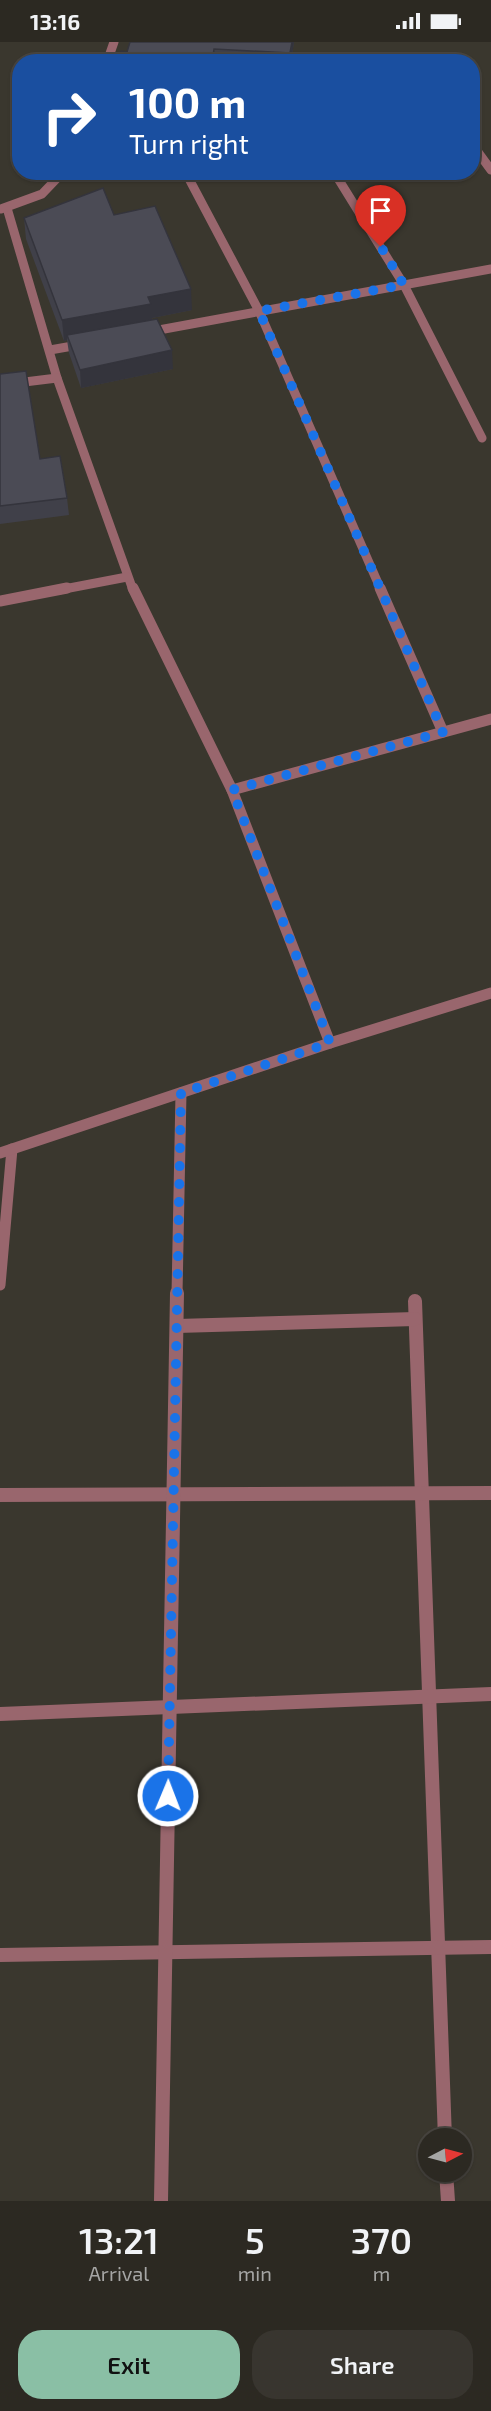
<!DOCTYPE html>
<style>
body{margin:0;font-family:"Exo 2",sans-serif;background:#38352f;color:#f1f3f6;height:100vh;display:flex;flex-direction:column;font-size:22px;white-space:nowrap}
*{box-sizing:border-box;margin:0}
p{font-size:20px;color:#a6a6a5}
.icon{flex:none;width:33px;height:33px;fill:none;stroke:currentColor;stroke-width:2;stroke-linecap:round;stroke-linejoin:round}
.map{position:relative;height:2159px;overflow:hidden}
.panel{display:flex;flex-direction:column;background:#2c2922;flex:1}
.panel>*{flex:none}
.hud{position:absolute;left:12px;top:12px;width:468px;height:126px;border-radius:24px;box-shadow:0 2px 4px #0004,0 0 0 2px #484540;background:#1a4fa0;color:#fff;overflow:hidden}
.needle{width:39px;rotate:84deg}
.fabs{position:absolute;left:418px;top:2086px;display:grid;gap:12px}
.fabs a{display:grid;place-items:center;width:54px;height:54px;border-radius:50%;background:#2c2922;box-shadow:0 2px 4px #0004,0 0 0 2px #484540;font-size:30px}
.pin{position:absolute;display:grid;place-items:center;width:51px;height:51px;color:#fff;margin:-62px -26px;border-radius:50% 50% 50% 0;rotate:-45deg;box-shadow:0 0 6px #0007}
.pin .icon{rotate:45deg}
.me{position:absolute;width:66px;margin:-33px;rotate:1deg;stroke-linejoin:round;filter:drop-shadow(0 0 4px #0008)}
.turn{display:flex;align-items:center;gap:21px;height:126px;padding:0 18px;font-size:27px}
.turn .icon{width:78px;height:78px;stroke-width:2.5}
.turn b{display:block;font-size:42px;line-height:51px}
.eta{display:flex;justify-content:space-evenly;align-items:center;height:102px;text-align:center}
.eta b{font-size:36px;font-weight:600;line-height:42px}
.cta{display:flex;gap:12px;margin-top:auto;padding:12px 18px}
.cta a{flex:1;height:69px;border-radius:24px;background:#8abfa5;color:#111;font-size:24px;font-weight:600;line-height:69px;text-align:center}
.cta a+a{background:#38352f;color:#f1f3f6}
.status{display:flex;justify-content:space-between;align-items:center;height:42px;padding:0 30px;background:#2c2922;direction:ltr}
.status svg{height:16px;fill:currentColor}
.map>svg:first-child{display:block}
</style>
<div class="status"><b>13:16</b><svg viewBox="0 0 49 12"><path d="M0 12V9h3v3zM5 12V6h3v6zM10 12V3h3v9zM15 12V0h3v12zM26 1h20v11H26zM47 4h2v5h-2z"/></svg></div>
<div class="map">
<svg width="491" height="2159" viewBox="0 0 491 2159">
<rect width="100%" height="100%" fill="#3a372e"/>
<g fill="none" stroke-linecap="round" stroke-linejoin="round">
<g stroke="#99666d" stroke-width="9">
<polyline points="107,20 114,0"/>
<polyline points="472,102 491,128"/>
<polyline points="334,130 404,243 482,396"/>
<polyline points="187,133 259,269 381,548"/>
<polyline points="7,166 57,336 133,548"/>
<polyline points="1,167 42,152 63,130"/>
<polyline points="148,290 491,227"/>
<polyline points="50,308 84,302"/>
<polyline points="0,343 57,336"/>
<polyline points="59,548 127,535"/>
</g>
<g stroke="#99666d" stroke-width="11">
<polyline points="133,546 232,748 330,1001"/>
<polyline points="380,546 443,690"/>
<polyline points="0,559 67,546"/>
<polyline points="232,748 491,677"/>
<polyline points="0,1243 12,1107"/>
<polyline points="177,1252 181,1051"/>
</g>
<g stroke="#99666d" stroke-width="14">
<polyline points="415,1259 445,2097"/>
<polyline points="177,1284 415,1277"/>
<polyline points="0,1453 491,1451"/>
<polyline points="0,1672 491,1652"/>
<polyline points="0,1913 491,1905"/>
<polyline points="446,2130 448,2159"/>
<polyline points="161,2159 177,1251"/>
</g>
<polyline stroke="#99666d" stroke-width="11" points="0,1111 330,1001 491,951"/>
</g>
<g fill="#404049">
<polygon points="294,0 291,20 119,20 127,10"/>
<polygon points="114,173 192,268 152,276 173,327 81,346 69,311 67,298 64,299 26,197 24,176"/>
<polygon points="0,332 40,417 67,456 69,473 0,482"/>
</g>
<g fill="#34343c">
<polygon points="292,0 294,0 291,20 290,20"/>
<polygon points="214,7 215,20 212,20"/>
<polygon points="191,247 192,268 152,276 152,282 67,293 67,298 64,299 62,278 148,255"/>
<polygon points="172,308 173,327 81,346 80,328"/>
</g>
<g fill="#4b4b55" stroke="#34343c" stroke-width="1.5">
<polygon points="130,0 292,0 290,11 214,7 212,20 119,20 121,9 127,10"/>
<polygon points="103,146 114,173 155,164 191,247 148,255 151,262 62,278 24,176"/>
<polygon points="157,277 172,308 80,328 67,293"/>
<polygon points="26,329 40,417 60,414 67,456 0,464 0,332"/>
</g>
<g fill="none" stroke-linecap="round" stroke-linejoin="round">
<polyline stroke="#1a73e8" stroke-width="10" stroke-dasharray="0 18" points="168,1754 181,1051 330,1001 232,748 443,690 259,269 404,243 381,205"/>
</g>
</svg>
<div class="fabs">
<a><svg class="needle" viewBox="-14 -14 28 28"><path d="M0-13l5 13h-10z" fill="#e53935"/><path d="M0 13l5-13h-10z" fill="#a6a6a5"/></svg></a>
</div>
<div class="pin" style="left:381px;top:205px;background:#d93025"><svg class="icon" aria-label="arrive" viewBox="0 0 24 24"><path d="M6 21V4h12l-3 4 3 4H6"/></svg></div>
<svg class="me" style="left:168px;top:1754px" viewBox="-20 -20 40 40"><circle r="17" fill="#1a73e8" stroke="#fff" stroke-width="3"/><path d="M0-11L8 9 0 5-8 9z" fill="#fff"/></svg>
<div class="hud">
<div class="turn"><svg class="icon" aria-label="right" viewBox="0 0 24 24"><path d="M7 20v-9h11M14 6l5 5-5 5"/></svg><div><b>100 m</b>Turn right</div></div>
</div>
</div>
<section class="panel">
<div class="eta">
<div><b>13:21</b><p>Arrival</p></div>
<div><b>5</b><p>min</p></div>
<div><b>370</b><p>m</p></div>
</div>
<div class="cta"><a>Exit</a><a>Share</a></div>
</section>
